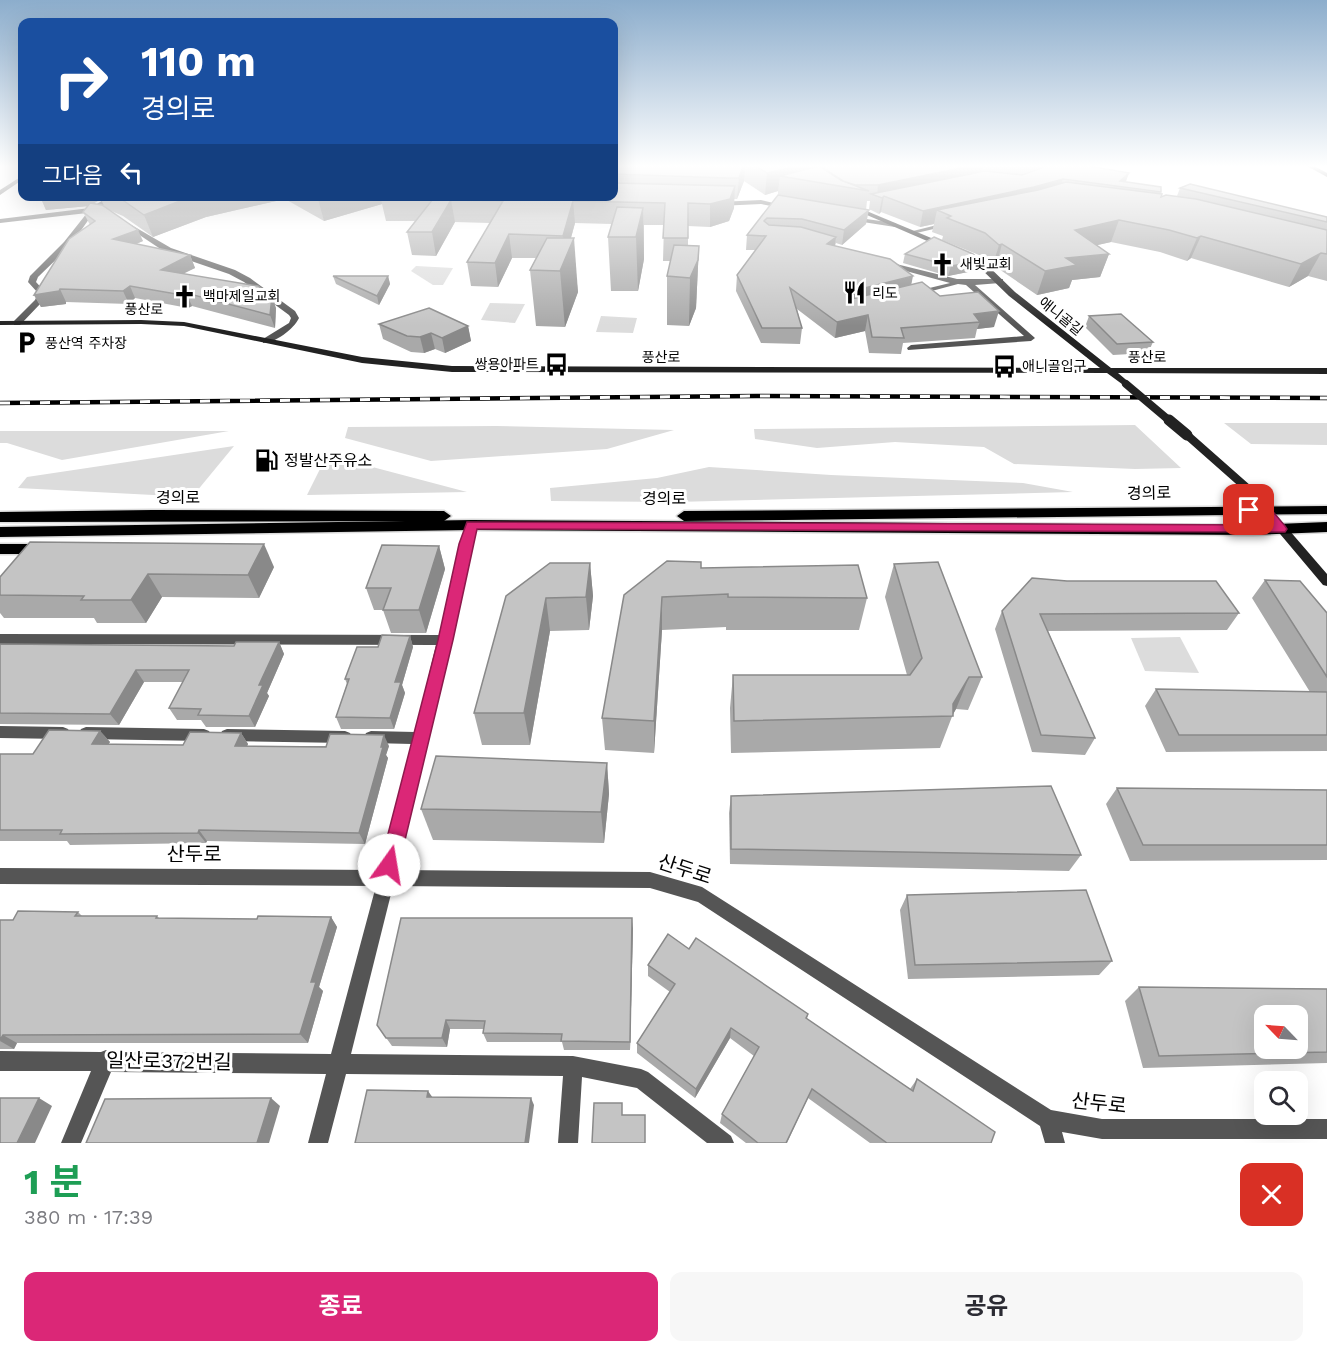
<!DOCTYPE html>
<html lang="ko">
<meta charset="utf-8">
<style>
body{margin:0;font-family:"Work Sans","Noto Sans KR",sans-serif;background:#f7f7f7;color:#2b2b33;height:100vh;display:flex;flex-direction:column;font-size:22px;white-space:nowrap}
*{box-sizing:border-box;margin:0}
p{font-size:20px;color:#7c7c81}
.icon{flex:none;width:33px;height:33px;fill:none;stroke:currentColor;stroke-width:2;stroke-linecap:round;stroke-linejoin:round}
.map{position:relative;height:1143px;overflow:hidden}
.drawer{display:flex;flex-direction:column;background:#fff;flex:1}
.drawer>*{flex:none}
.guide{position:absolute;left:18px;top:18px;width:600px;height:183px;border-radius:12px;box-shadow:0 6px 24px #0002;background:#1a4fa0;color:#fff;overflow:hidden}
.needle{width:39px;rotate:295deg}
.fabs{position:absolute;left:1254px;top:1005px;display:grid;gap:12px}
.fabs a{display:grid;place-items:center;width:54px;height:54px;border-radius:12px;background:#fff;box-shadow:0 6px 24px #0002;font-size:30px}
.pin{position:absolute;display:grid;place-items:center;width:51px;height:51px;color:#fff;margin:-26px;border-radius:12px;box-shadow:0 3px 9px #0006}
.me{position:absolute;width:66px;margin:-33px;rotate:13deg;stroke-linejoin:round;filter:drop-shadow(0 0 4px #0008)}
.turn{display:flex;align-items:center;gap:21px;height:126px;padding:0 24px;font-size:27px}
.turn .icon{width:78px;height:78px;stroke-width:2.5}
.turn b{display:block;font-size:42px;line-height:51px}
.then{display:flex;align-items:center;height:57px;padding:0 24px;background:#0003;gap:12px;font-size:22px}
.round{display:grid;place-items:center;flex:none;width:63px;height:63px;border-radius:12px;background:#f7f7f7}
.summary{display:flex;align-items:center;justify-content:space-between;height:102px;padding:0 24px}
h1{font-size:36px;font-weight:700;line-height:45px;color:#1e9e55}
.button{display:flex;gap:12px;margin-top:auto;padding:12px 24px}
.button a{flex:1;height:69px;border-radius:12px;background:#db2777;color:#fff;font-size:24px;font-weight:700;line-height:69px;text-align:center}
.button a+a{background:#f7f7f7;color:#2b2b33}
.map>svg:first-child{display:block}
</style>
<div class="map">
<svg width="1327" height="1143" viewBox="0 0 1327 1143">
<rect width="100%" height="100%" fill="#fff"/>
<g fill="#dcdcdc">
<polygon points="416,266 453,268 443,285 433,285 411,271"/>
<polygon points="490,303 525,304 515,323 481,320"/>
<polygon points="601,316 637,318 633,333 596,332"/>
<polygon points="1224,423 1327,423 1327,445 1251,444"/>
<polygon points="1135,425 1181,468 1135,469 1014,464 984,447 895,442 817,448 755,439 754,429"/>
<polygon points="496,426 674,430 607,449 431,461 345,438 348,427"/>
<polygon points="0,431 229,431 62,460 7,443 0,443"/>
<polygon points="234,446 192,497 18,488 27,477"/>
<polygon points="327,455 467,492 307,495"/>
<polygon points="709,467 831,475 1023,483 1073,492 675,502 551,501 550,488 657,478"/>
<polygon points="1180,637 1199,673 1145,671 1131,638"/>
</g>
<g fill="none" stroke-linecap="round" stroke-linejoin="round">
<defs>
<g id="primary">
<polygon points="1327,506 1327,514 684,521 677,516 684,511"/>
<polygon points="152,510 444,511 451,516 444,521 0,522 0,512"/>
<polygon points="472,520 1253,525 1327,522 1327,532 1253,535 472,530 0,537 0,527"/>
<polygon points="0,544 42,544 49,549 42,554 0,554"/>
</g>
</defs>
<use href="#primary" stroke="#dbdbdb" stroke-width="3"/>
<g fill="#555" fill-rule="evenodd">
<polygon points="110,196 118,196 101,207 102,210 94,212 70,246 38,277 36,282 46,293 41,303 20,325 14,325 14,321 35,300 38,293 28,282 30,276 64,242 87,213 0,223 0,219 90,208"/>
<polygon points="761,200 790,207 787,209 761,204 718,206 715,204 718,202"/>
<polygon points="852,217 895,223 898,225 895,227 850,220 850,218"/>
<polygon points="949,222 951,223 951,225 912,234 909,232"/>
<path d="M 128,223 L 171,248 L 235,270 L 250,278 L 295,311 L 299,318 C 294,329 275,343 263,343 L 263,339 L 289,323 L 291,318 L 289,315 L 244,282 L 229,274 L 165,252 L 126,226 L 125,225 Z"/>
<polygon points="884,261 957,279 1003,279 1003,283 1000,283 975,285 1035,338 1031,341 908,350 907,348 911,345 1024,336 966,285 958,284 913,296 913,292 950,283 884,265"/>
<polygon points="472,521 478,525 397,870 650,872 702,887 1051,1110 1102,1119 1327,1119 1327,1139 1102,1139 1062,1132 1065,1143 1045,1143 1040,1126 698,902 650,888 393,886 351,1054 573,1056 641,1069 648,1072 731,1136 734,1143 707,1143 637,1088 582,1077 578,1143 558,1143 563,1076 346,1074 328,1143 308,1143 326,1074 111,1072 81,1143 61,1143 91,1071 0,1071 0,1051 101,1052 106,1050 111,1052 331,1054 376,886 0,884 0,868 380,870 412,744 371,743 366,741 364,737 366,733 371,731 415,732 436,645 0,644 0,634 439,635 466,525"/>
<polygon points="0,726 63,727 68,729 70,733 68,737 63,739 0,738"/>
<polygon points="86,727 204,729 209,731 211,735 209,739 204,741 86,739 81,737 79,733 81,729"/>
<polygon points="227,729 345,731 350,733 352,737 350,741 345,743 227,741 222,739 220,735 222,731"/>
</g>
<g fill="#222" fill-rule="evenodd">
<polygon points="1307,166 1314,166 1327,173 1327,177"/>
<polygon points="22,176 22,180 0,195 0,190"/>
<polygon points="853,207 857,207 948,245 941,247 853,209"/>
<polygon points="965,254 971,254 983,261 1015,292 1111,368 1327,368 1327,374 1118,373 1131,384 1126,387 1107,373 452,372 362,363 184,326 141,324 0,325 0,321 141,320 184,322 362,357 452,366 1100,368 1009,296 977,265 965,258"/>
<polygon points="1187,432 1191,433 1251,486 1327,574 1327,586 1323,585 1243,490 1183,437 1182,435"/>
</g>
<use href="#primary" fill="#000" fill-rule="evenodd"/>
<defs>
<polyline id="rail" points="0,403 757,396 1327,398"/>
</defs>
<use href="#rail" stroke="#000" stroke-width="4.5"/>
<use href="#rail" stroke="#fff" stroke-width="3" stroke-dasharray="10" stroke-linecap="butt"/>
<polyline stroke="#222" stroke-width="8" points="1126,384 1171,422"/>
<polyline stroke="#222" stroke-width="11" points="1169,420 1187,435"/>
</g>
<g fill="#a9a9a9" fill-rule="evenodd">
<path d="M 614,166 L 1089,166 L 1126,182 L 1161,192 L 1160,194 L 1161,197 L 1177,196 L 1180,188 L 1327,217 L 1327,281 L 1308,276 L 1289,287 L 1191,258 L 1187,261 L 1160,252 L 1111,242 L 1097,245 L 1109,254 L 1100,277 L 1072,280 L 1069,288 L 1037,295 L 996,267 L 992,268 L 979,255 L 942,240 L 943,236 L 932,232 L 934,224 L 920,227 L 881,212 L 879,214 L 869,209 L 870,201 L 867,201 L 866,210 L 866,224 L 842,245 L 836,243 L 835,246 L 911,285 L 940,296 L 994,327 L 977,329 L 975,338 L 903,343 L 901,354 L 869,353 L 865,331 L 835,338 L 797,309 L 802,328 L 800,344 L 761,343 L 736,291 L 737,275 L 756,250 L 746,250 L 747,235 L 778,197 L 778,191 L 765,195 L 744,181 L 737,199 L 734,199 L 734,208 L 729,221 L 710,227 L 688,226 L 688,245 L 699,246 L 696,308 L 689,326 L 667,325 L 667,276 L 671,261 L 663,261 L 664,225 L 644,225 L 644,259 L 638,291 L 611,291 L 608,237 L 612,224 L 575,223 L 571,238 L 578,292 L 565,327 L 536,326 L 530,270 L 536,258 L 512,258 L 498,287 L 471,286 L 467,262 L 490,223 L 455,222 L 436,256 L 412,255 L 407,232 L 415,221 L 386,221 L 382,204 L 324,221 L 285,199 L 206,217 L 153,237 L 123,216 L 107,209 L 143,241 L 136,244 L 190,255 L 195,268 L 183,273 L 276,308 L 275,328 L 192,306 L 188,308 L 135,298 L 129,304 L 66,302 L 66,304 L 41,307 L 34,295 L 90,225 L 89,223 L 83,212 L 88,206 L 46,210 L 40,196 L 614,196 ZM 101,199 L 104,206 L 93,204 Z"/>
<polygon points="905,254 981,261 978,270 948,276 903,263"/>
<polygon points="333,276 388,276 390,284 379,305 336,284"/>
<polygon points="1089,316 1153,342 1148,353 1113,355 1085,327"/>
<polygon points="379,324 468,326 471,341 445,353 435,349 424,353 411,352 383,339"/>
<polygon points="439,546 445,569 426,633 391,633 383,610 374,610 366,588"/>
<polygon points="590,563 593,596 589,630 550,631 530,745 482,745 474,713 506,596"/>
<polygon points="894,564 982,677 968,710 956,709 953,714 940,748 731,753 730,708 733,675 907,675 885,597"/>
<polygon points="274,567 259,598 162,597 146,623 97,623 94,618 4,618 0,613 0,577"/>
<polygon points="701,568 867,598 859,630 726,630 726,627 662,630 654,753 605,750 602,718 624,595"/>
<polygon points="1265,580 1327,613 1327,751 1166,752 1145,706 1156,689 1310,692 1252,598"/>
<polygon points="1002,611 1239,613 1227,630 1048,631 1095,738 1085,755 1032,752 995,629"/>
<polygon points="410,636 413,647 402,685 405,693 394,729 341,729 336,717 347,684 345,679 378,647"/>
<polygon points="279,642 284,654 267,693 269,696 255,727 206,727 201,720 177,720 169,708 183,682 144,682 119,725 0,724 0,644 234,646"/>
<polygon points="100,731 110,742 108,744 183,745 241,733 248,744 247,746 389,746 386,755 388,758 365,844 207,841 206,843 70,845 67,841 0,841 0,754 33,754"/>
<polygon points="607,763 609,794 604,843 433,840 421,809"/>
<polygon points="1117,788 1327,790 1327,860 1130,861 1106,804"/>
<polygon points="731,796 1081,855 1069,871 730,864 729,813"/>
<polygon points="907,895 1112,961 1099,975 908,979 900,910"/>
<polygon points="78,912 82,916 157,916 159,918 257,919 331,917 337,927 319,987 323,991 308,1043 17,1043 14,1049 0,1049 0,920 13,920"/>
<polygon points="633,928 630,1050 564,1050 562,1042 487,1042 483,1033 484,1029 450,1029 447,1047 392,1046 377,1025"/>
<polygon points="689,949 808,1014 807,1019 910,1089 917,1079 991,1143 870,1143 808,1098 787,1143 746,1143 720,1123 722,1114 754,1056 730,1038 695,1098 637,1053 637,1043 670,992 648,976 648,965"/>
<polygon points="1139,987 1327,989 1327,1063 1143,1068 1125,1001"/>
</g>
<g fill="#898989">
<polygon points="743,166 745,166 744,181 737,199 739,178"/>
<polygon points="799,166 810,166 808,181 780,176 778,191 765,195 767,173"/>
<polygon points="971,166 984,166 981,178 884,196 881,212 879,214 882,198 877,196 878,185"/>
<polygon points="1129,173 1124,187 1120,181"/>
<polygon points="1063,179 1058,194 951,216 937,210 934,224 920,227 923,211"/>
<polygon points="735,186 734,208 729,221 710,227 710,204"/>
<polygon points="40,196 100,196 101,199 89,206 46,210"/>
<polygon points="193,196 284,196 285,199 206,217 153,237 144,215"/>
<polygon points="326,196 407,196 381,199 382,204 324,221 318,199"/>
<polygon points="451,200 455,222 436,256 432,232"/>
<polygon points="573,201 575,223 565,259 563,236"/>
<polygon points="643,208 644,259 638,291 636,237"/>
<polygon points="869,210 866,224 842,245 844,230"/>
<polygon points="1119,220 1111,242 1067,252 1075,230"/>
<polygon points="138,230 143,241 119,251 113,239"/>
<polygon points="509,234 512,258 498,287 495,263"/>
<polygon points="1201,236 1191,258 1187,261 1197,238"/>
<polygon points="836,237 834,251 827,244"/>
<polygon points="574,238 578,292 565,327 560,271"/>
<polygon points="1002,244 996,267 992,268 999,245"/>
<polygon points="699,246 696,308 689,326 690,278"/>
<polygon points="1321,253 1308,276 1289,287 1301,264"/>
<polygon points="1109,254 1100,277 1072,280 1069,288 1037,295 1045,271 1066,258"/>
<polygon points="190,255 195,268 167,282 161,270"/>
<polygon points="981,261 978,270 948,276 951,266"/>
<polygon points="388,276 390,284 379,305 377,296"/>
<polygon points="913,276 910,291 845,308 848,292"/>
<polygon points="130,286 135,298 129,304 123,291"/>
<polygon points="60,289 66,302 66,304 41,307 34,295"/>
<polygon points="186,293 192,306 188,308 182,295"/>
<polygon points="272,296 276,308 275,328 270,315"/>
<polygon points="999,311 994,327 977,329 980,322 974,314"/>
<polygon points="868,315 865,331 835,338 837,322"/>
<polygon points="468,326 471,341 445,353 442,338"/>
<polygon points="431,333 435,349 424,353 420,337"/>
<polygon points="264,544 274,567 259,598 248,575"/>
<polygon points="439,546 445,569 426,633 419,610"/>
<polygon points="590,563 593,596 589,630 586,597"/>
<polygon points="148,574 162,597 146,623 131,600"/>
<polygon points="662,597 662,630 654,753 654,721"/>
<polygon points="546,598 550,631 530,745 524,713"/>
<polygon points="410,636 413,647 402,685 405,693 394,729 390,718 395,682"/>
<polygon points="279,642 284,654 267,693 269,696 255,727 249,716 259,685"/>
<polygon points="136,670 144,682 119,725 110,714"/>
<polygon points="969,677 956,709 952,716 953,704"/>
<polygon points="100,731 110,742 102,756 92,744"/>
<polygon points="241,733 248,744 242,758 235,746"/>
<polygon points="384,735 389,746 386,755 388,758 365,844 359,833"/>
<polygon points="607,763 609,794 604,843 601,812"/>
<polygon points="199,830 207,841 206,843 198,833"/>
<polygon points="331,917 337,927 319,987 323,991 308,1043 300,1034 311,982"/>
<polygon points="632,918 633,928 630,1050 630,1042"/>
<polygon points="446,1020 450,1029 447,1047 442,1038"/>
<polygon points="731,1028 730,1038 695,1098 696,1089"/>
<polygon points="3,1035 17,1043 14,1049 0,1041"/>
<polygon points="428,1091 433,1098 427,1097"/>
<polygon points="39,1098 52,1106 35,1143 17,1143"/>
<polygon points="271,1098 280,1106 269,1143 257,1143"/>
<polygon points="531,1098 534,1105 529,1143 525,1143"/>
</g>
<g fill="#c4c4c4" stroke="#898989" stroke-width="1.5" fill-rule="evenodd">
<polygon points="614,166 743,166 739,178 726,178 614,174"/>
<polygon points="755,166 799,166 767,173"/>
<polygon points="819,166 841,180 869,191 780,176"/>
<polygon points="820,166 971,166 878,185 855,185 843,181"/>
<polygon points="1043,166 1089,166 1129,173 1120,181 1161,187 1161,192 1063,179 1034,187 923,211 884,196 882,198 871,194 985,171 1022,175 1042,168"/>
<polygon points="1066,182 1162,194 1161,197 1166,195 1196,199 1327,230 1327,254 1321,253 1301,264 1201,236 1197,238 1169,230 1119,220 1075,230 1109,254 1066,258 1077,265 1045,271 1002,244 999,245 985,233 947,218 951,216 937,210 1038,190"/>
<polygon points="614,183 735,186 730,199 710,204 688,203 688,238 663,238 665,203 573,201 563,236 509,234 495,263 467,262 503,201 451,200 432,232 407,232 433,199 381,199 383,196 614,196"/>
<polygon points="1190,184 1327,217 1327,222 1180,188"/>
<polygon points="778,195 869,210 844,230 802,219 767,218 764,221 769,225 801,227 836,237 827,244 890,259 913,276 848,292 847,300 922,282 940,296 978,292 999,311 974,314 980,322 901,328 904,338 872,337 868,315 837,322 790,288 802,328 762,328 737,275 766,236 747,235"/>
<polygon points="117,196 193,196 144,215"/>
<polygon points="314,196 326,196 318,199"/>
<polygon points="90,203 102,205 138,230 113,239 190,255 161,270 258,286 272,296 270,315 186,293 182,295 130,286 123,291 60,289 59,291 34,295 69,239 95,221 83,212"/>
<polygon points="617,207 643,208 636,237 608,237"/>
<polygon points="934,237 973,254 981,261 951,266 905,254"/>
<polygon points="547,238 574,238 560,271 530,270"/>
<polygon points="674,245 699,246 698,260 690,278 667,276"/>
<polygon points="333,276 388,276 377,296"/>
<polygon points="429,308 468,326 442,338 431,333 420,337 407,336 379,324"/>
<polygon points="1121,314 1153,342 1117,344 1089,316"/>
<polygon points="30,542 264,544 248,575 148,574 131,600 81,600 84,596 0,595 0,577"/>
<polygon points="382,545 439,546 419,610 383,610 391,588 366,588"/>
<polygon points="667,561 701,562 701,568 858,565 867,598 728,597 728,594 662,597 654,721 602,718 624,595"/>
<polygon points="938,562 982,677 969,677 953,704 953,716 734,721 733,675 910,675 922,658 894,564"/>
<polygon points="550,563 590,563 586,597 546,598 524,713 474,713 506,596"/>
<polygon points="1032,578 1067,581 1216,581 1239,613 1040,614 1095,738 1041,735 1002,611"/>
<polygon points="1265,580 1300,581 1327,613 1327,677"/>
<polygon points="382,635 410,636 395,682 401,682 390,718 336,717 349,679 345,679 357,647 378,647"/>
<polygon points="236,642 279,642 259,685 263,685 249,716 198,715 201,709 169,708 189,670 136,670 110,714 0,713 0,644 234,646"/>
<polygon points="1156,689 1327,692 1327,735 1179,735"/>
<polygon points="49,730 100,731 92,744 183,745 190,732 241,733 235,746 326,747 330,734 384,735 381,747 383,747 359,833 199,830 198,833 60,834 62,830 0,830 0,754 33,754"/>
<polygon points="436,756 607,763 601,812 421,809"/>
<polygon points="1051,786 1081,855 731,849 731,796"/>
<polygon points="1117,788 1327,790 1327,845 1143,845"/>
<polygon points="1086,890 1112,961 915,965 907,895"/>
<polygon points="18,911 78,912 75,916 157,916 156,918 257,919 258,916 331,917 311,982 316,982 300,1034 3,1035 0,1040 0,920 13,920"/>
<polygon points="401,918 632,918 630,1042 561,1041 562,1034 483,1033 485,1021 446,1020 442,1038 386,1038 377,1025"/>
<polygon points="668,934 689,949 696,938 808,1014 806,1018 913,1091 917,1079 995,1132 991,1143 887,1143 812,1089 786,1143 758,1143 722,1114 759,1047 731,1028 696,1089 637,1043 675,984 648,965"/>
<path d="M 1139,987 L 1327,989 L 1327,1052 L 1159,1056 ZM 1264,1016 L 1298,1016 L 1298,1048 L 1264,1048 Z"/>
<polygon points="367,1090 428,1091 427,1097 531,1098 525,1143 355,1143"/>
<polygon points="0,1098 39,1098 17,1143 0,1143"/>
<polygon points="271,1098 257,1143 86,1143 105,1099"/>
<polygon points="594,1103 622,1103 622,1115 645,1115 645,1143 592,1143"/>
</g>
<linearGradient id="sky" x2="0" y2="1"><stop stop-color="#8cadcc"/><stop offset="0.51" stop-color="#fff"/><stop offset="1" stop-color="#fff" stop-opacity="0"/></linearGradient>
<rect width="1327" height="326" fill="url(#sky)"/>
<polygon fill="#db2777" stroke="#8e194d" stroke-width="1.5" points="1249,506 1269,507 1285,526 1287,529 1285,532 477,529 453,640 399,865 396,871 389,874 383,871 380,865 438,640 459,544 467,522 1270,525 1261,514 1244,512 1242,510 1244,507"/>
<defs>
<symbol id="church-bare" viewBox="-9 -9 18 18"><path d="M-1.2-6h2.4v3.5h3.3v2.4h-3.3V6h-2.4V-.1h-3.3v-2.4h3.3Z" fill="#000" stroke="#fff" stroke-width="2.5" paint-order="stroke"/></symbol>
<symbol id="restaurant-bare" viewBox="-9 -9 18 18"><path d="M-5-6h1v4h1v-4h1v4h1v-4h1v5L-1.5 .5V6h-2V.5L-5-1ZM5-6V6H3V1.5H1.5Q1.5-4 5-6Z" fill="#000" stroke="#fff" stroke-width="2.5" paint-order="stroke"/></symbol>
<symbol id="parking-bare" viewBox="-9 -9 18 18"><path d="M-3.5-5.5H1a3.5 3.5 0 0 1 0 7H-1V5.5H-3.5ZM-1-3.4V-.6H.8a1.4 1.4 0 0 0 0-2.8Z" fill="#000" stroke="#fff" stroke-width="2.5" paint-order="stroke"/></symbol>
<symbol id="bus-bare" viewBox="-9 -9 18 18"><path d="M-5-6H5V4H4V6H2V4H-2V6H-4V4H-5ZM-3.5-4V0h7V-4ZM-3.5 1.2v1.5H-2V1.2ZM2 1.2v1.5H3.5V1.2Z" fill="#000" stroke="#fff" stroke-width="2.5" paint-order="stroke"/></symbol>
<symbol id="fuel-bare" viewBox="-9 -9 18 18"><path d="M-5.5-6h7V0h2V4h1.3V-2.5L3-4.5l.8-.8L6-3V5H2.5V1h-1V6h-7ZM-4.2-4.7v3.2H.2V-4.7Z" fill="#000" stroke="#fff" stroke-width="2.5" paint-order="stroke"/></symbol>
</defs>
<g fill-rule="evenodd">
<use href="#church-bare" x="926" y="248" width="33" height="33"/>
<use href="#restaurant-bare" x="838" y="276" width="33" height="33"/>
<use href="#church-bare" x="168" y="280" width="33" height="33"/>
<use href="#parking-bare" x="10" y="326" width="33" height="33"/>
<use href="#bus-bare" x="540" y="348" width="33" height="33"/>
<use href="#bus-bare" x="988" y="350" width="33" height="33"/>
<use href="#fuel-bare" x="250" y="444" width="33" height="33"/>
</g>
<g text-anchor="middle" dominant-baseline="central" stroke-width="6" stroke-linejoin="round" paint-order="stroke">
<g font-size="14" fill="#000" stroke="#fff" text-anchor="start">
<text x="960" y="264">새빛교회</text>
<text x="872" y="293">리도</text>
<text x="203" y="296">백마제일교회</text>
<text x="45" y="343">풍산역 주차장</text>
<text x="539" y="364" text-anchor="end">쌍용아파트</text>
<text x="1022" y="366">애니골입구</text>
</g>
<g font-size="14" fill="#000" stroke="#fff">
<text transform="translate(144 309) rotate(1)">풍산로</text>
<text transform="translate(1061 316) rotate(39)">애니골길</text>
<text x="661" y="357">풍산로</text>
<text x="1147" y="357">풍산로</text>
</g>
<g font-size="16" fill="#000" stroke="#fff" text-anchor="start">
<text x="284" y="460">정발산주유소</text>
</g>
<g font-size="16" fill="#000" stroke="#fff">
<text transform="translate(1149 493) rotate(-1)">경의로</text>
<text x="178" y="497">경의로</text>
<text x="664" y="498">경의로</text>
</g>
<g font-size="20" fill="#000" stroke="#fff">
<text x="194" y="854">산두로</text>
<text transform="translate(685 869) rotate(18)">산두로</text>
<text transform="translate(169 1061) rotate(1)">일산로372번길</text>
<text transform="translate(1099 1103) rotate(6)">산두로</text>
</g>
</g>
</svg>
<div class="fabs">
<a><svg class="needle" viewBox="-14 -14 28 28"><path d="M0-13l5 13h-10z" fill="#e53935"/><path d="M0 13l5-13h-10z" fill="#7c7c81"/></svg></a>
<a><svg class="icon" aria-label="search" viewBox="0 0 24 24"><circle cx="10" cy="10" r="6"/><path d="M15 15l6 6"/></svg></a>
</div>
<div class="pin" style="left:1249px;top:510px;background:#d93025"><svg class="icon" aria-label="arrive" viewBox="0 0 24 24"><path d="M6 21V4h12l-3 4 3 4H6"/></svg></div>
<svg class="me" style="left:389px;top:865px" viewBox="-20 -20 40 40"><circle r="19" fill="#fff"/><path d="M0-13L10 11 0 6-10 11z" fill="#db2777"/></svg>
<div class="guide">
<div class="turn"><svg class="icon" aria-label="right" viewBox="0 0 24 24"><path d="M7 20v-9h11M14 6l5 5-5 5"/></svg><div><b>110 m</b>경의로</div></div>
<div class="then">그다음<svg class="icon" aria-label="left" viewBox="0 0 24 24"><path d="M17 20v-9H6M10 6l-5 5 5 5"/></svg></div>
</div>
</div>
<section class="drawer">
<div class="summary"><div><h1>1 분</h1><p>380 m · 17:39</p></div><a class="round" style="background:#d93025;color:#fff"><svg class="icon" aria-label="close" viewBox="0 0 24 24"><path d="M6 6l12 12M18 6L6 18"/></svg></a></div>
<div class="button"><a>종료</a><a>공유</a></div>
</section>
